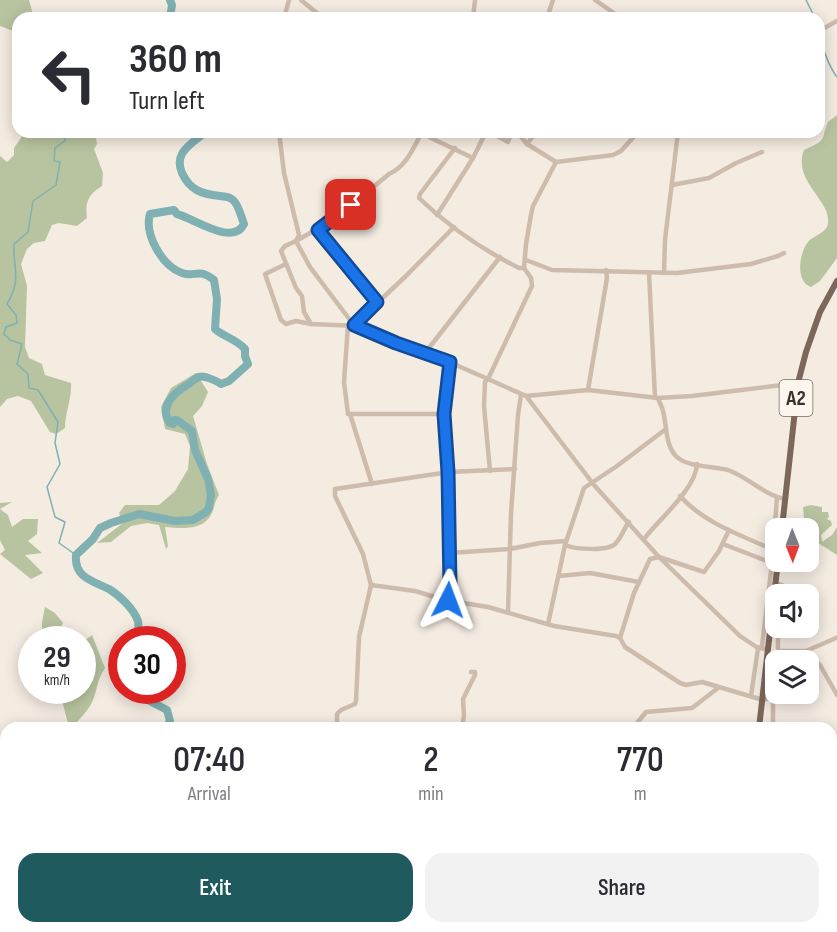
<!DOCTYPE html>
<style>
body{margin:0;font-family:"Sofia Sans Condensed",sans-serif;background:#f2f2f3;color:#2b2b33;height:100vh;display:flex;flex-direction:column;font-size:22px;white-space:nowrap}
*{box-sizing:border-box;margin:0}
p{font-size:20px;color:#7c7c81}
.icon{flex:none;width:33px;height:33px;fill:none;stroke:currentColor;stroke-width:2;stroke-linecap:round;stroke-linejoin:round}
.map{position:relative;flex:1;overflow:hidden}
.side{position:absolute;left:0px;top:722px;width:837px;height:212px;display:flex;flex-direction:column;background:#fff;border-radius:18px 18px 0 0;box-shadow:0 3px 15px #0003}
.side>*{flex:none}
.top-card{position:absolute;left:12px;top:12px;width:813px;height:126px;border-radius:18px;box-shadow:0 3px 15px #0003;background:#fff;color:#2b2b33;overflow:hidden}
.needle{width:39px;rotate:179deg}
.fabs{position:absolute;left:765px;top:518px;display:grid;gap:12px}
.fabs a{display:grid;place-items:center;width:54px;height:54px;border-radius:12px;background:#fff;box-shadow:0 3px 15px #0003;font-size:30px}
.speed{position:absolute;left:18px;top:626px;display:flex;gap:12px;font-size:30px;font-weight:700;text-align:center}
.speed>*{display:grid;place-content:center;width:78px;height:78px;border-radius:50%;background:#fff;box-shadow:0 3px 15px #0003;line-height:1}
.speed small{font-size:15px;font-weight:400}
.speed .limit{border:9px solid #d22;background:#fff;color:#111}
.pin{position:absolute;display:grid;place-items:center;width:51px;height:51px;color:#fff;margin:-26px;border-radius:12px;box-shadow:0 3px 9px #0006}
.me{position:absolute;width:66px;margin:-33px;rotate:3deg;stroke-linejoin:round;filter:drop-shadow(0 0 4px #0008)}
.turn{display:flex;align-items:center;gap:21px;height:126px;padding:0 18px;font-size:27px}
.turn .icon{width:78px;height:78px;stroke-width:2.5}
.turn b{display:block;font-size:42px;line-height:51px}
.eta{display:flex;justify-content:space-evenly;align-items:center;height:102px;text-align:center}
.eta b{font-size:36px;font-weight:600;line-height:42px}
.cta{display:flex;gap:12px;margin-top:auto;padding:12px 18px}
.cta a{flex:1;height:69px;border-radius:18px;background:#1f5a5e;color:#fff;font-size:24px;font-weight:600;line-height:69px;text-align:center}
.cta a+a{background:#f2f2f3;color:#2b2b33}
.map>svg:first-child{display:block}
</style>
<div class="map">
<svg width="837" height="932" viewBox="0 0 837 932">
<rect width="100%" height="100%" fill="#f4ebe1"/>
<g fill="#b8c4a0">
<polygon points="0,0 29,0 34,18 18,18 18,33 0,26"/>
<path d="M 837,115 L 837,258 L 820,281 L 811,287 C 795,282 799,253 808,242 C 813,236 828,232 828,223 C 831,200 792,181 804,150 C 828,139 820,142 828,122 Z"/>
<path d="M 25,132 L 95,132 L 97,144 L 94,149 L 103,173 L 102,186 C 88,195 85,202 87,218 L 77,226 L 59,223 L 52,225 L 45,241 L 34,243 L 27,249 L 21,264 L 27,286 L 25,347 L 29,358 L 42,364 L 45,375 L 71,383 C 72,398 65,413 65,428 L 56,434 L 50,432 L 31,401 L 18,396 L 7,399 L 0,407 L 0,156 L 7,162 L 14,155 L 14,148 Z"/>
<path d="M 196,373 L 208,392 L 202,406 L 193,416 L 207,464 L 219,495 C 214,502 214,512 209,518 C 199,531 179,528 165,527 L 168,546 L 166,549 L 159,525 L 147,523 L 131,526 L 111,542 L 97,543 L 123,523 L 119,513 L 125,505 L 159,505 L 175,491 L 188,469 L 190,446 L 185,434 L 165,429 L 161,407 L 171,388 Z"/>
<polygon points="12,502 0,509 8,515 12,527 23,519 38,519 37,534 28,541 42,553 25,555 43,573 31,579 0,554 5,550 0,540 0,503"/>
<polygon points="811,505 822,507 822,512 828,512 829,517 827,519 831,521 832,525 821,535 822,542 832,535 837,527 837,555 809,537 808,528 805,528 803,507"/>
<polygon points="45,607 55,613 63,623 53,639 42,639 42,622"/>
<path d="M 92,635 L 105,668 C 97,680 98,687 93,700 C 89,710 79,720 72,727 L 69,727 L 60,693 L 57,690 L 82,690 L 83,642 Z"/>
</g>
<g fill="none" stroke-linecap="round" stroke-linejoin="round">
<g stroke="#7fb0b2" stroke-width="1.5">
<polyline points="806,0 815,18"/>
<path d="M 820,34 C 822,47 829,67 837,77"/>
<path d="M 66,132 L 65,141 L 55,148 L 54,161 L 60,162 L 56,185 L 33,201 L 28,232 L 14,244 C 13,270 22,279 7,304 L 16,315 L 17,323 L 6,327 L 4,334 L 10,340 L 22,344 L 17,364 L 28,374 L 29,388 L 38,390 L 58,422 L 55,443 L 60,464 L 47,487 L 55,517 L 65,522 L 59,543 L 76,555"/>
</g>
<g stroke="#7fb0b2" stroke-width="8">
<polyline points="170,0 172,5 170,18"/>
<path d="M 136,639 C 136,632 140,628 138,621 C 134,609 119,595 109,589 C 93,581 74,578 76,555 L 93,539 L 100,528 L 111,523 L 139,514 L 175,521 L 193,520 L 206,512 L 209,508 L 211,495 L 208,479 L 195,450 L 192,431 L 177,420 L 174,420 L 173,424 L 170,423 C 158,407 174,393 187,385 C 191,383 195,378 199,377 C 204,375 217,381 221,384 L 229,381 L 248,364 L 245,356 L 245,349 C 236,339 224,337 215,329 L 217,299 L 214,280 C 197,267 196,278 182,273 C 162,266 144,234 150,214 L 174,210 L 177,214 C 193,218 233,247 244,224 C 241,217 239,205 233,200 C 229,196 225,197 220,196 C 201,194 190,190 182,173 C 173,152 192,144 205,132"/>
<polyline points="136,690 148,700 167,710 170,721 166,728"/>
<polyline points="106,932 107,927"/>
</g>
<g stroke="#cdbbac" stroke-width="4.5">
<polyline points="301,0 323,18"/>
<polyline points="595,0 621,18"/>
<polyline points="284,18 289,0"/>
<polyline points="473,18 475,0"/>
<polyline points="547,18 553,0"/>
<polyline points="819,31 837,21"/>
<polyline points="279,132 284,173 299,235 296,241 285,246 281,251 296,288 302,296 304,312 311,324 359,326 396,343 433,355 488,379 485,382 484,406 490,471"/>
<polyline points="424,132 431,138 473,158 437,215"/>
<polyline points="490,132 508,142 512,132"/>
<polyline points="517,132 527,144 556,162 533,206 531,215 526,244 524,268 531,278 532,286 488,379 526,396 588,390 658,398 692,396 798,383"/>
<polyline points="555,132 562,135 565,132"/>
<polyline points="527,144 536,132"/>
<path d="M 455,148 L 420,194 L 419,198 C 448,226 483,250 519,268 L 524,268"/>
<polyline points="473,158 486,132"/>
<polyline points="556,162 613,155 621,151 638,132"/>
<polyline points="672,185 709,178 736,163 762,152"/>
<polyline points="318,230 377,302"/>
<polyline points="526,260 552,270 677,273 751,264 778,256 784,253"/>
<polyline points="286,264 265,274 281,320 286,324 296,321 311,324"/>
<polyline points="649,273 655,398"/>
<polyline points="664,273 665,240 678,132"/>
<polyline points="348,325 344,382 348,414 444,414"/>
<path d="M 351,325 L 350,320 L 310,267 L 296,241 L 333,220 L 389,174 C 406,167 414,147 422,132"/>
<polyline points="354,325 407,275 454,227"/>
<polyline points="425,353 500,257"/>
<polyline points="588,390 607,278 606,270"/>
<polyline points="526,396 594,485 659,557 740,636 758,648 767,649"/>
<path d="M 658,398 C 659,402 662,406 663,411 C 667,426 665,443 675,455 C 684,467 713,466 728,470 C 748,477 765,496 786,499"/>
<polyline points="350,414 372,484"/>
<polyline points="515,469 449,472 335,489 335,496 363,554 371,585 415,591 445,600 488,607 554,626 616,636 620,638 625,647 680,683 686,685 702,682 763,700 773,697"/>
<path d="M 680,496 C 702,521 737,534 767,547 L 773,548"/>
<path d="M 644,539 C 659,519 696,489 697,464"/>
<polyline points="723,544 772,563"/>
<path d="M 565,545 C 574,549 609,552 616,543 C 622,537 624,528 629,522"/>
<polyline points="449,553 510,549 540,543 566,541"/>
<polyline points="559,576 590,573 639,582"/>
<polyline points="775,583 782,585 783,594"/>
<polyline points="449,600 450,584 449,472 444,414 450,362"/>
<polyline points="508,612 511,513 518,415 521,395"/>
<polyline points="548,624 565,545 584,488 617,466 666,429"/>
<polyline points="620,638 634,593 650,559 659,557 704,572 719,551 729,530"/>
<polyline points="779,651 806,651 820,665 837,695"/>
<polyline points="806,651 836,638"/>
<polyline points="778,660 778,637 781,627"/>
<polyline points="751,696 758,648 762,646 772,563 777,497"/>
<polyline points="337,728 337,714 341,710 355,704 356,701 359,637 371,585"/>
<polyline points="462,728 464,716 463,699 475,675 475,672 471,672"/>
<polyline points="633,728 646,712 692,708 718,688"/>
<polyline points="773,728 773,697 776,677"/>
<polyline points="831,767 837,770"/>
<polyline points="831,882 837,886"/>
<polyline points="288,927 289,932"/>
<polyline points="421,927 423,932"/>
<polyline points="470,927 472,932"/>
<polyline points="569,927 576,932"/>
<polyline points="754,927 758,932"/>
<polyline points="683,932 688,927"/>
<polyline points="729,932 732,927"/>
<polyline points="805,932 806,927"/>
</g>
<g stroke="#7d675c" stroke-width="6">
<polyline points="782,528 798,383 806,352 820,312 837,281"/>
<polyline points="759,728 778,561"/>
<polyline points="692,932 695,927"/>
</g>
</g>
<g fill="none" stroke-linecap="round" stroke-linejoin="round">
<defs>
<polyline id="route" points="351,205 318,230 377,302 354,325 396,343 450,362 444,414 448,472 450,584 448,600"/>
</defs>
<use href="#route" stroke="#114b97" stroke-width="15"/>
<use href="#route" stroke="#1a73e8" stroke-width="10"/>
</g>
<g text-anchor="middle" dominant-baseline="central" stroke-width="5" stroke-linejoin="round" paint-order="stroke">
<rect fill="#fbf5ee" stroke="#756b66" stroke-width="1.5" x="779.5" y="380" width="33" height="36" rx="4.5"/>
<g font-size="21" font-weight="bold" fill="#3b302b">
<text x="796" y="398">A2</text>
</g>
</g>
</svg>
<div class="fabs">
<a><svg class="needle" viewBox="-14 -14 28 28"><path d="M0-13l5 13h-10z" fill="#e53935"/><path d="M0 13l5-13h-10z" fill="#7c7c81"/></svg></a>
<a><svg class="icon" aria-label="sound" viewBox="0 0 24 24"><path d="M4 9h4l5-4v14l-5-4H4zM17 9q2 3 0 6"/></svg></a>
<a><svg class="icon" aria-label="layers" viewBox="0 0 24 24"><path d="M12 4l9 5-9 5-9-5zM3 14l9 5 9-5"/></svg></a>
</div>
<div class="speed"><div>29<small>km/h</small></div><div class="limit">30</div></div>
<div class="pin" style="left:351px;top:205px;background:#d93025"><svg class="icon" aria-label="arrive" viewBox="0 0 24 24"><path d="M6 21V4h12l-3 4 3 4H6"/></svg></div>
<svg class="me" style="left:448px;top:600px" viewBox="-20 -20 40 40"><path d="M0-17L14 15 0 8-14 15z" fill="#1a73e8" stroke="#fff" stroke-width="4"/></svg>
<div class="top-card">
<div class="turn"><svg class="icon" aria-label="left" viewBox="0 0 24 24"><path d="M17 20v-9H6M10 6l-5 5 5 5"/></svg><div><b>360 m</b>Turn left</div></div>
</div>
<section class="side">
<div class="eta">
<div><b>07:40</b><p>Arrival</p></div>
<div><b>2</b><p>min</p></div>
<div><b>770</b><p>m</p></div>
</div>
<div class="cta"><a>Exit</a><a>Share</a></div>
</section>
</div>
